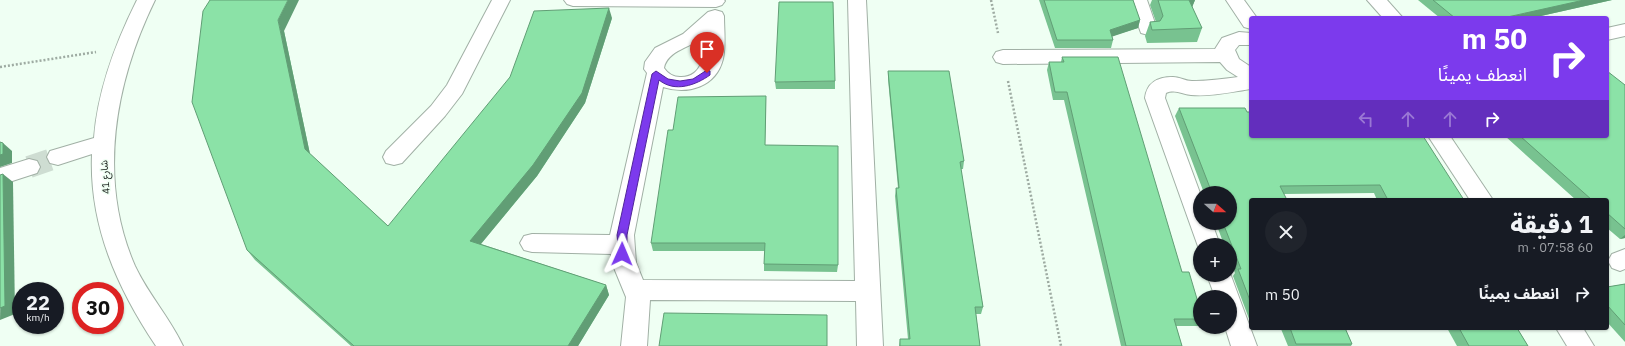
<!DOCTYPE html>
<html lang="ar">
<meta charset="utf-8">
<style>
body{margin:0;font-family:"IBM Plex Sans","Noto Sans Arabic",sans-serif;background:#20242c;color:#f1f3f6;direction:rtl;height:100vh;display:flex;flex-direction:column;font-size:15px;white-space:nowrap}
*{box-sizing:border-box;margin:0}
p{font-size:13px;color:#9ea1a6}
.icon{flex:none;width:22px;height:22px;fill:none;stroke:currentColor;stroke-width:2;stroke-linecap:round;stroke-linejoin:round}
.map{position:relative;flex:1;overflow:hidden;direction:ltr}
.panel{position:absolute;left:1249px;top:198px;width:360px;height:132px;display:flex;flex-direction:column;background:#171b24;border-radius:4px;box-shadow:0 1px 3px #0004;direction:rtl}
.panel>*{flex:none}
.guide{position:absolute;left:1249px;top:16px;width:360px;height:122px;border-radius:4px;box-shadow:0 1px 3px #0004;direction:rtl;background:#7c3aed;color:#fff;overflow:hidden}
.needle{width:26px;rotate:111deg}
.controls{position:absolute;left:1193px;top:186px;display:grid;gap:8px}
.controls a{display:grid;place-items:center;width:44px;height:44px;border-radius:50%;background:#171b24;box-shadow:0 1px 3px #0004;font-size:20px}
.speed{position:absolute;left:12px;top:282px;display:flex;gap:8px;font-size:20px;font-weight:700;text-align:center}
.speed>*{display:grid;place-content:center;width:52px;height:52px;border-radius:50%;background:#171b24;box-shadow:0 1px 3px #0004;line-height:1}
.speed small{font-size:10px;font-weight:400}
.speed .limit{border:6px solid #d22;background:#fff;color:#111}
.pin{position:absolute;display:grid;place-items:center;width:34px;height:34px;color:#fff;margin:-41px -17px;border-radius:50% 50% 50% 0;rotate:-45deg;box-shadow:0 0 4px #0007}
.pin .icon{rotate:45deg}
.me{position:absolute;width:44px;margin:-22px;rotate:1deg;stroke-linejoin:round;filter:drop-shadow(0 0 3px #0008)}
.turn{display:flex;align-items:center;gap:14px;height:84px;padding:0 16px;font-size:18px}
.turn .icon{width:52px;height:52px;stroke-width:2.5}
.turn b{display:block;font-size:28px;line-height:34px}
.lanes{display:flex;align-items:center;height:38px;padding:0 16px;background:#0003;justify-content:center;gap:20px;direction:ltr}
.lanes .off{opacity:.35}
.round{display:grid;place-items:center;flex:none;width:42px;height:42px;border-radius:21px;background:#20242c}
.overview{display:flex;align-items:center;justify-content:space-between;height:68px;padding:0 16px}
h1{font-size:24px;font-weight:800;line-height:30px}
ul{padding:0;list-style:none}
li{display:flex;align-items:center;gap:12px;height:56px;padding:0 16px}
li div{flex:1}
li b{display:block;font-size:15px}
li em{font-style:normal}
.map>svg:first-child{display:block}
</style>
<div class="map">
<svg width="1625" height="346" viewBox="0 0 1625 346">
<rect width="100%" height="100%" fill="#effff3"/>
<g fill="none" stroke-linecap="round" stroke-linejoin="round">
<polyline stroke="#ceddd2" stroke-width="22" stroke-dasharray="22 11" stroke-linecap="butt" points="29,167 58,157"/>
<defs>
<g id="minor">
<path d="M 137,0 L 155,0 C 115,82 97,179 135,266 C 148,294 170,318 183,346 L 156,346 C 117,288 89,225 92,154 L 58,165 L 50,163 L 47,157 L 50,151 L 94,138 C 98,89 115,44 137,0 Z"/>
<polygon points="492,0 510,0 462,94 445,116 402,163 394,165 386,163 383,157 386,151 431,106 447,85"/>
<polygon points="564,0 724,0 725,1 722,5 716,7 573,6 567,4"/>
<path d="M 848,0 L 866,0 L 883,346 L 857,346 L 856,301 L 650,300 L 647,346 L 621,346 L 626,297 L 612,263 L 611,254 L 532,252 L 524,250 L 520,243 L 524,236 L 532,234 L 610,235 L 647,73 L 644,69 L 645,62 L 655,48 L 683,34 L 708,12 L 715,10 L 722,12 L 724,16 C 724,30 726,45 723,59 C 716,87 688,95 663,87 L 634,235 L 636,263 L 643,280 L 855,281 ZM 705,36 C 705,53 703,78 680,77 C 674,77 668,74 664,68 C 667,50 693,47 705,36 Z"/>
<polygon points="1129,0 1147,0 1157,29 1155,33 1148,35 1141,33"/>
<polygon points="1226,0 1244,0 1257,18 1251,18 1251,29 1244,27"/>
<polygon points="1367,0 1387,0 1403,18 1383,18"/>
<polygon points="1625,24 1625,36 1607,40 1607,28"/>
<path d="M 1239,32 L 1251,33 L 1251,45 L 1239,45 L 1235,50 L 1239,59 L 1251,67 L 1251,89 C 1231,92 1210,97 1191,95 C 1182,94 1175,89 1166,93 L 1165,98 L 1200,193 L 1200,223 L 1212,223 L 1220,245 L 1200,245 L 1200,252 L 1145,98 C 1147,82 1158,77 1173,77 C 1180,77 1185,81 1192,81 C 1207,81 1223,79 1238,77 L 1227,70 L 1220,62 L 1003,64 L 996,62 L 993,57 L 996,52 L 1003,50 L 1215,49 L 1222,38 Z"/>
<polygon points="1428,136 1450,136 1493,200 1470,200"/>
<polygon points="29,159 37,161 40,167 37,173 0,185 0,168"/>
<polygon points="1625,249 1625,269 1620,271 1612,268 1608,261 1612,254"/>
<polygon points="1230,273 1257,346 1231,346 1225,327 1230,327 1230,297 1215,297 1207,275 1230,275"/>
<polygon points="1556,328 1583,328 1594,346 1567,346"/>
</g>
</defs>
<use href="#minor" stroke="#a1b0a5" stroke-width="2"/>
<g stroke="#9eaba2" stroke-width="2.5" stroke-dasharray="2 2" stroke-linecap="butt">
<polyline points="991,0 998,33"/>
<polyline points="0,67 96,52"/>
<polyline points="1008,81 1061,346"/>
</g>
<use href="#minor" fill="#fff" fill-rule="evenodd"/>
</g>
<g fill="#78c290">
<polygon points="1039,0 1133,0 1140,20 1138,28 1112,36 1113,40 1111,48 1055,48"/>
<polygon points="1152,0 1195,0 1192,7 1202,28 1197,42 1147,43 1145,36 1150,22 1156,22 1150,5"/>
<polygon points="1418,0 1612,0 1532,18 1440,18"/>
<polygon points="612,18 585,103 537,176 481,244 606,285 609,295 578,346 351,346 255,260 247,250 284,31 310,154 388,226"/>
<polygon points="1062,57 1182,272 1200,309 1200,324 1199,326 1176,326 1182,346 1121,346 1064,100 1053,100 1047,70 1049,62 1061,62"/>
<polygon points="888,71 964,161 963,169 961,169 983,307 981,314 976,314 980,346 899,346 900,339 908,339 895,196 896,188 898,188 888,79"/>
<polygon points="835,81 835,89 776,89 775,82"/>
<polygon points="1625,85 1625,238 1620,239 1607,228 1607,200 1576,200 1505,136 1607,136"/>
<polygon points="766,96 766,104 765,145 838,265 837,272 764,271 764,264 765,251 653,251 651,243"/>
<polygon points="1179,108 1247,112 1464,200 1377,200 1374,193 1284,194 1251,200 1251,324 1233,276 1235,273 1230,261 1230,245 1224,245 1216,223 1230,223 1230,193 1204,193 1175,116"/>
<polygon points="1625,284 1625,342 1607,322 1607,287"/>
<polygon points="1253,328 1345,328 1352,344 1351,346 1288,346 1281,329 1253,330"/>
<polygon points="1447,328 1517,328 1528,346 1457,346"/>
</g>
<g fill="#619e75">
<polygon points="288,0 299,0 284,31 311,159 305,149 278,20"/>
<polygon points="1188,0 1195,0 1191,10"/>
<polygon points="1584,0 1612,0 1532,18 1503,18"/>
<polygon points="609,8 612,18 585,103 537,176 475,251 470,241"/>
<polygon points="1140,20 1138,28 1108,38 1110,30"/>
<polygon points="3,143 12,151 12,163 0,167 0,155"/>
<polygon points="3,174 13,182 15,314 0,320"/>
<polygon points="1625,235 1625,238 1620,239"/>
<polygon points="606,285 609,295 578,346 568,346"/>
</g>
<g fill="#8be2a7" stroke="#619e75">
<polygon points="210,0 288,0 278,20 305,149 388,226 510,77 534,11 609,8 582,93 533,165 470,241 606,285 568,346 354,346 247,250 192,102 203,11"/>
<polygon points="1044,0 1133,0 1140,20 1110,30 1113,40 1057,40"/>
<polygon points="1158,0 1189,0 1202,28 1152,30 1150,22 1160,21 1163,16"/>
<polygon points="1433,0 1584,0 1503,18 1455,18"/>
<polygon points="779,2 833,2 835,81 775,82"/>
<polygon points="1062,57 1118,57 1182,272 1189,272 1200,309 1200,319 1174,319 1182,346 1126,346 1067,92 1055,92 1049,62 1064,62"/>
<polygon points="888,71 949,71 964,161 960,162 983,307 975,307 980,346 900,346 900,339 910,339 896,188 899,188"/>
<polygon points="1607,71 1625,85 1625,229 1607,213 1607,200 1592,200 1520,136 1607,136"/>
<polygon points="766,96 765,145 838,146 838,265 764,264 765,243 651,243 668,130 673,130 678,97"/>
<polygon points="1179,108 1245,108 1247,112 1251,112 1251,136 1423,136 1464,200 1388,200 1380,185 1280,186 1287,200 1251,200 1251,303 1238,269 1241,269 1223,223 1230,223 1230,193 1212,193"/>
<polygon points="0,142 3,143 3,154 0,155"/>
<polygon points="3,174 5,306 0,308 0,175"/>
<polygon points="1625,284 1625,325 1607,305 1607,287"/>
<polygon points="664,313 827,315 827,346 659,346"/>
<polygon points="1290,328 1345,328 1352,344 1296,344"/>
<polygon points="1459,328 1517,328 1528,346 1469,346"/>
</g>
<path fill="#7c3aed" stroke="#51269a" d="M 707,70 L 710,71 L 710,75 C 696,85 675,93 659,80 L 627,235 L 627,254 L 622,258 L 619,256 L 617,235 L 652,74 L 656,71 L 668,79 L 680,81 L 693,79 Z"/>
<g text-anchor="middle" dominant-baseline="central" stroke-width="3" stroke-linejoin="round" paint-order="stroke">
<g font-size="10" fill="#151b17" stroke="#effff3">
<text transform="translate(105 177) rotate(-94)">شارع 41</text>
</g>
</g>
</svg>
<div class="controls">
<a><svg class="needle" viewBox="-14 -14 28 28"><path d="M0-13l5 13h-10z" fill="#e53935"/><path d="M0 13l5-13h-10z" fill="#9ea1a6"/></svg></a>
<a>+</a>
<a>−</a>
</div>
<div class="speed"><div>22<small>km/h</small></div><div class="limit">30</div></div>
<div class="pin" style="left:707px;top:73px;background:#d93025"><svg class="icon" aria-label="arrive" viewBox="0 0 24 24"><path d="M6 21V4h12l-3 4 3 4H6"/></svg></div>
<svg class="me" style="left:622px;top:254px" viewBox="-20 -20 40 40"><path d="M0-17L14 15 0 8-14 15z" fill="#7c3aed" stroke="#fff" stroke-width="4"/></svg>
<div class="guide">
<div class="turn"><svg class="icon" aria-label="right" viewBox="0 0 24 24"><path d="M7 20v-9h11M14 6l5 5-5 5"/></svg><div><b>50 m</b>انعطف يمينًا</div></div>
<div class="lanes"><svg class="icon off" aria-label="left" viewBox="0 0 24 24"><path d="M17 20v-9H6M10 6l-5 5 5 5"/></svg><svg class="icon off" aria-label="ahead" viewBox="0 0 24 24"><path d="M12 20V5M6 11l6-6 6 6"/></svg><svg class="icon off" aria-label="ahead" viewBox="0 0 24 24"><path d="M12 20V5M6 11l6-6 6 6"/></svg><svg class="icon" aria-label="right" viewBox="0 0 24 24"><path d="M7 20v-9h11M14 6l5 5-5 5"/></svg></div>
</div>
<section class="panel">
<div class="overview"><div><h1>1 دقيقة</h1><p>60 m · 07:58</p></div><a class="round"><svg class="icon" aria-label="close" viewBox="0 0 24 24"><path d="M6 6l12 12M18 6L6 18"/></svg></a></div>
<ul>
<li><svg class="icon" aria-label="right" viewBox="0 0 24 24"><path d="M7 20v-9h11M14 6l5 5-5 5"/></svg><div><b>انعطف يمينًا</b></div><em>50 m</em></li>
</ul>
</section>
</div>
